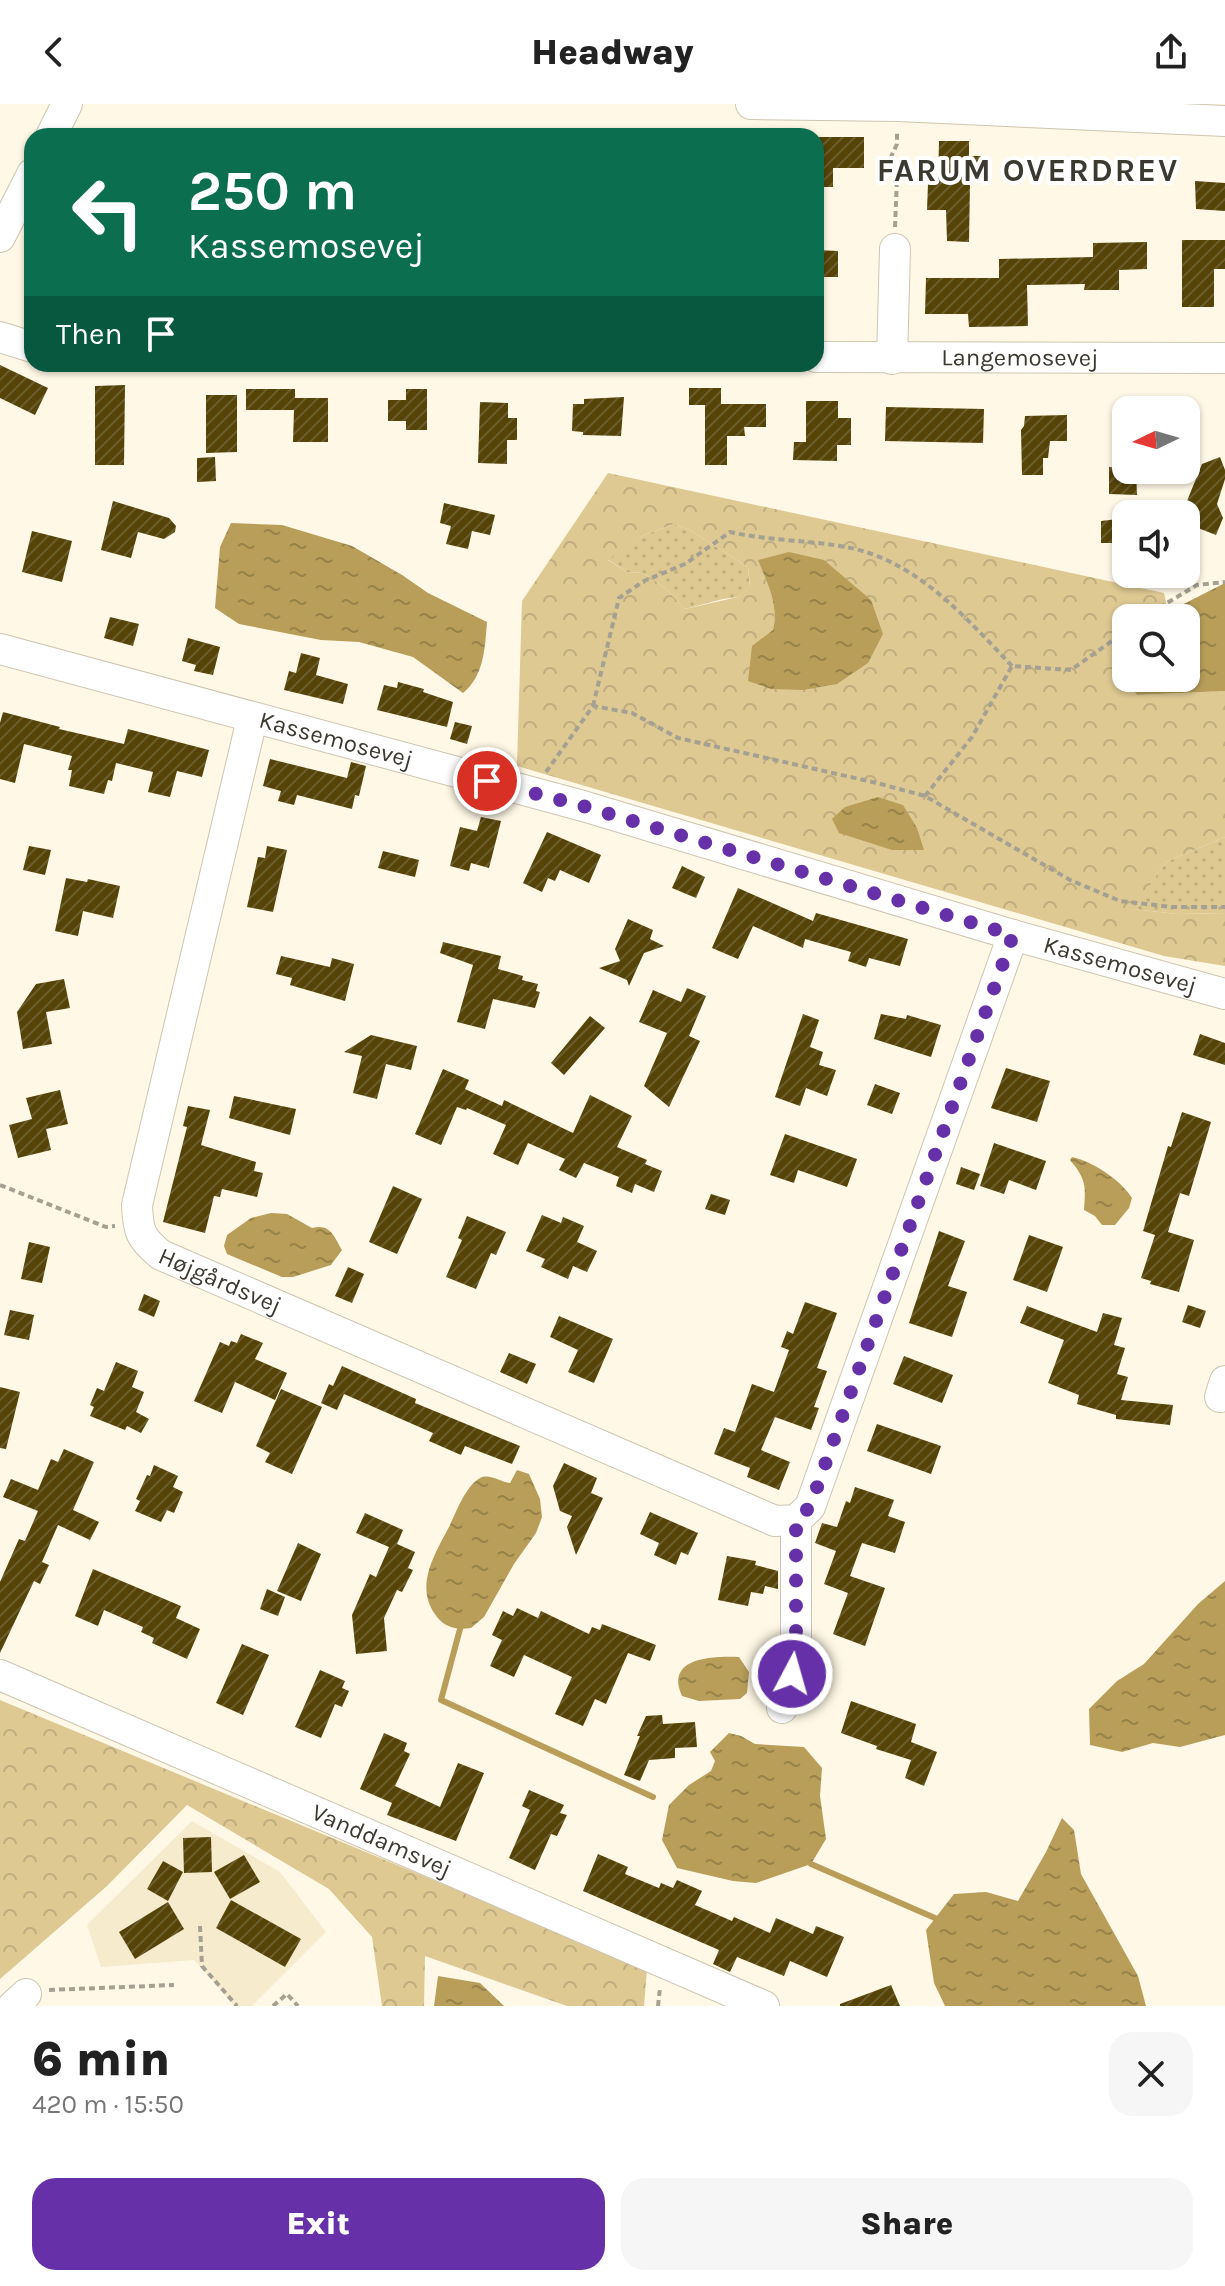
<!DOCTYPE html>
<meta charset="utf-8">
<style>
body{margin:0;font-family:Karla,sans-serif;background:#f6f6f6;color:#222;height:100vh;display:flex;flex-direction:column;font-size:30px;white-space:nowrap}
*{box-sizing:border-box;margin:0}
p{font-size:26px;color:#767676}
.icon{flex:none;width:44px;height:44px;fill:none;stroke:currentColor;stroke-width:2;stroke-linecap:round;stroke-linejoin:round}
.map{position:relative;height:1902px;overflow:hidden}
.panel{display:flex;flex-direction:column;background:#fff;flex:1}
.panel>*{flex:none}
.top-card{position:absolute;left:24px;top:24px;width:800px;height:244px;border-radius:24px;box-shadow:0 2px 6px #0004;background:#0b6e4f;color:#fff;overflow:hidden}
.needle{width:52px;rotate:265deg}
.fabs{position:absolute;left:1112px;top:292px;display:grid;gap:16px}
.fabs a{display:grid;place-items:center;width:88px;height:88px;border-radius:16px;background:#fff;box-shadow:0 2px 6px #0004;font-size:40px}
.pin{position:absolute;display:grid;place-items:center;width:68px;height:68px;color:#fff;margin:-34px;border:4px solid #fff;border-radius:50%;box-shadow:0 2px 8px #0007}
.me{position:absolute;width:88px;margin:-44px;rotate:6deg;stroke-linejoin:round;filter:drop-shadow(0 0 6px #0008)}
.turn{display:flex;align-items:center;gap:28px;height:168px;padding:0 32px;font-size:36px}
.turn .icon{width:104px;height:104px;stroke-width:2.5}
.turn b{display:block;font-size:56px;line-height:68px}
.then{display:flex;align-items:center;height:76px;padding:0 32px;background:#0003;gap:16px;font-size:30px}
.round{display:grid;place-items:center;flex:none;width:84px;height:84px;border-radius:24px;background:#f6f6f6}
.headline{display:flex;align-items:center;justify-content:space-between;height:136px;padding:0 32px}
h1{font-size:48px;font-weight:800;line-height:60px}
.cta{display:flex;gap:16px;margin-top:auto;padding:16px 32px}
.cta a{flex:1;height:92px;border-radius:24px;background:#6631a8;color:#fff;font-size:32px;font-weight:800;line-height:92px;text-align:center}
.cta a+a{background:#f6f6f6;color:#222}
header{display:flex;justify-content:space-between;align-items:center;height:104px;padding:0 32px;background:#fff;font-size:36px;font-weight:800}
.map>svg:first-child{display:block}
</style>
<header><svg class="icon" aria-label="back" viewBox="0 0 24 24"><path d="M15 5l-7 7 7 7"/></svg>Headway<svg class="icon" aria-label="share" viewBox="0 0 24 24"><path d="M12 15V3M7 8l5-5 5 5M5 13v7h14v-7"/></svg></header>
<div class="map">
<svg width="1225" height="1902" viewBox="0 0 1225 1902">
<defs>
<pattern id="grass-dots" width="8" height="8" patternUnits="userSpaceOnUse" patternTransform="scale(2)"><rect width="8" height="8" fill="#dec993"/><path d="M2 2h.1M6 6h.1" fill="none" stroke="#bfad7f" stroke-width="1.8" stroke-linecap="round"/></pattern>
<pattern id="forest-crowns" width="20" height="18" patternUnits="userSpaceOnUse" patternTransform="scale(2)"><rect width="20" height="18" fill="#dec993"/><path d="M2 6a3 3 0 1 1 6 0M12 15a3 3 0 1 1 6 0" fill="none" stroke="#bfad7f"/></pattern>
<pattern id="water-ripples" width="26" height="14" patternUnits="userSpaceOnUse" patternTransform="scale(2)"><rect width="26" height="14" fill="#b89e59"/><path d="M2 4q2-2 4 0t4 0M15 11q2-2 4 0t4 0" fill="none" stroke="#97824a"/></pattern>
<pattern id="building-hatch" width="6" height="6" patternUnits="userSpaceOnUse" patternTransform="scale(2)"><rect width="6" height="6" fill="#554308"/><path d="M-1 1l2-2M0 6l6-6M5 7l2-2" fill="none" stroke="#6b5d2d"/></pattern>
</defs>
<rect width="100%" height="100%" fill="#fff8e6"/>
<polygon fill="#f6ebcd" points="192,1717 280,1768 326,1828 252,1902 235,1902 194,1856 101,1863 87,1821"/>
<g fill="url(#grass-dots)">
<polygon points="674,420 690,426 748,463 750,483 738,493 723,495 685,505 665,484 643,469 627,468 607,455 644,431"/>
<polygon points="1225,733 1225,809 1177,810 1132,805 1166,758"/>
</g>
<g fill="url(#forest-crowns)" fill-rule="evenodd">
<path d="M 608,369 L 1164,489 L 1168,507 L 1156,514 L 1126,514 L 1126,538 L 1117,566 L 1137,591 L 1225,587 L 1225,733 L 1166,758 L 1133,805 L 1177,810 L 1225,809 L 1225,862 L 1164,852 L 517,662 L 522,497 ZM 674,420 L 690,426 L 748,463 L 750,482 L 738,493 L 685,505 L 665,484 L 643,469 L 627,468 L 608,456 L 644,431 ZM 759,457 L 837,580 L 773,526 C 779,501 767,479 759,457 Z"/>
<polygon points="0,1596 647,1865 644,1902 567,1902 425,1852 424,1902 382,1902 372,1833 329,1785 187,1701 107,1782 0,1875"/>
</g>
<g fill="url(#water-ripples)">
<path d="M 231,419 L 282,421 L 352,442 L 402,471 L 428,489 L 487,518 C 485,544 484,572 463,589 L 413,553 L 359,538 L 321,536 L 239,520 L 215,504 L 220,443 Z"/>
<path d="M 789,448 L 824,456 L 871,496 L 883,530 L 868,559 L 837,580 L 803,586 L 771,585 L 748,577 L 752,542 L 773,526 C 779,501 767,479 758,456 Z"/>
<polygon points="1225,479 1225,587 1137,591 1117,566 1126,538 1126,574 1186,574 1186,514 1156,514"/>
<polygon points="878,693 903,701 917,724 924,746 892,746 839,729 832,715 845,703"/>
<path d="M 1072,1053 C 1092,1057 1121,1076 1132,1094 L 1129,1104 L 1115,1121 L 1102,1121 L 1095,1112 L 1084,1106 C 1086,1082 1086,1075 1070,1056 Z"/>
<path d="M 271,1109 L 287,1110 L 312,1124 C 330,1119 334,1132 342,1146 L 331,1161 L 293,1173 L 282,1173 L 227,1150 L 224,1142 L 227,1131 L 251,1114 Z"/>
<path d="M 517,1366 L 529,1370 L 540,1395 L 542,1413 L 536,1429 L 514,1460 L 484,1513 L 471,1524 C 457,1526 446,1524 437,1513 C 413,1483 435,1450 450,1421 C 457,1406 466,1382 480,1374 C 490,1369 500,1378 510,1379 Z"/>
<polygon points="1225,1477 1225,1631 1180,1643 1153,1639 1122,1648 1090,1641 1089,1605 1117,1577 1144,1560 1198,1500"/>
<path d="M 739,1553 L 749,1568 L 747,1589 L 740,1595 L 699,1597 L 682,1592 C 664,1553 714,1552 739,1553 Z"/>
<polygon points="729,1629 741,1632 755,1640 804,1643 822,1664 820,1692 826,1735 811,1760 756,1779 733,1777 677,1764 662,1736 669,1701 689,1681 711,1667 715,1657 710,1648"/>
<polygon points="1062,1714 1074,1726 1081,1770 1138,1872 1146,1902 945,1902 934,1879 926,1826 954,1790 986,1788 1018,1797 1046,1748"/>
<polygon points="438,1872 480,1879 504,1902 434,1902"/>
</g>
<g fill="none" stroke-linecap="round" stroke-linejoin="round">
<g stroke="#b89e59" stroke-width="6">
<polyline points="460,1525 441,1596 653,1693"/>
<polyline points="811,1760 935,1814"/>
</g>
</g>
<g fill="url(#building-hatch)">
<polygon points="816,33 864,33 864,64 833,64 833,83 816,83"/>
<polygon points="939,37 969,37 969,52 981,52 980,78 970,78 969,138 947,137 946,106 927,106 928,80 938,80"/>
<polygon points="1195,77 1225,79 1225,107 1196,105"/>
<polygon points="1182,136 1225,136 1225,165 1214,165 1214,203 1182,203"/>
<polygon points="1147,138 1147,165 1119,166 1119,186 1084,186 1085,180 1027,181 1028,222 969,223 968,210 925,210 926,174 999,174 999,155 1093,153 1093,139"/>
<polygon points="816,146 838,147 838,173 816,173"/>
<polygon points="0,261 48,284 35,311 0,294"/>
<polygon points="125,281 124,361 95,361 95,282"/>
<polygon points="689,284 721,284 721,300 766,300 766,323 744,323 745,332 727,332 727,361 705,361 705,301 689,301"/>
<polygon points="246,285 295,285 295,294 328,294 328,338 293,338 294,306 246,306"/>
<polygon points="406,285 427,285 427,326 406,326 406,317 388,317 388,296 406,296"/>
<polygon points="206,291 237,291 237,348 206,349"/>
<polygon points="624,293 621,332 583,331 583,328 572,327 573,300 584,300 584,295"/>
<polygon points="806,297 838,297 838,314 851,314 851,341 837,341 837,357 793,356 794,338 806,338"/>
<polygon points="480,298 508,299 508,314 517,314 517,336 507,336 507,360 478,359"/>
<polygon points="886,303 984,305 983,339 885,337"/>
<polygon points="1067,311 1067,337 1050,337 1048,354 1043,354 1043,371 1022,371 1021,326 1024,322 1025,312"/>
<polygon points="215,353 216,377 197,378 197,354"/>
<polygon points="1220,353 1225,366 1225,375 1217,400 1223,414 1216,431 1198,424 1187,397 1202,360"/>
<polygon points="1109,363 1136,366 1137,391 1109,390"/>
<polygon points="113,397 169,414 176,422 175,428 164,435 138,428 131,454 101,446"/>
<polygon points="444,399 495,411 490,431 472,427 468,445 446,440 451,422 440,419"/>
<polygon points="1126,414 1126,439 1101,439 1101,417"/>
<polygon points="32,427 72,437 62,478 22,468"/>
<polygon points="110,513 139,520 133,542 104,534"/>
<polygon points="188,534 220,543 213,571 194,567 196,561 182,557"/>
<polygon points="301,549 320,554 316,571 348,580 343,600 284,586 289,567 296,569"/>
<polygon points="398,578 424,585 423,588 453,598 447,623 377,606 384,581 397,584"/>
<polygon points="3,608 60,623 59,625 124,640 128,625 209,646 202,673 177,667 170,693 148,688 153,668 116,659 112,677 108,676 104,690 69,682 72,666 68,666 72,652 24,640 15,679 0,675 0,619"/>
<polygon points="455,618 472,622 467,640 450,635"/>
<polygon points="270,655 347,674 351,658 366,662 359,692 355,691 352,705 297,691 294,701 278,697 281,687 263,682"/>
<polygon points="481,713 501,717 489,764 471,759 469,767 450,762 460,723 477,727"/>
<polygon points="547,728 601,751 589,779 560,766 555,777 548,774 542,788 523,779"/>
<polygon points="29,742 51,746 45,771 23,766"/>
<polygon points="267,742 287,746 273,808 247,803 258,753 265,754"/>
<polygon points="383,747 419,756 415,773 378,764"/>
<polygon points="682,762 705,773 696,794 672,784"/>
<polygon points="66,774 87,778 88,775 120,782 113,814 83,807 78,832 55,827"/>
<polygon points="738,784 813,817 816,809 908,835 900,862 869,854 866,863 848,857 851,848 805,835 803,844 753,822 738,855 712,844"/>
<polygon points="628,815 653,826 650,835 664,842 644,849 629,882 627,876 599,864 620,857 615,845"/>
<polygon points="443,838 501,852 498,865 523,872 522,876 538,880 536,887 540,888 535,904 493,895 485,925 457,918 473,861 440,849"/>
<polygon points="281,852 330,863 332,854 354,860 345,897 290,881 292,874 276,870"/>
<polygon points="64,875 70,904 46,908 52,940 23,945 17,908 36,880"/>
<polygon points="687,884 706,892 689,932 700,937 669,1003 644,982 667,929 639,918 653,886 681,898"/>
<polygon points="803,910 819,916 810,943 823,948 819,961 836,966 827,992 806,984 800,1002 775,993"/>
<polygon points="881,910 906,915 907,911 941,921 931,953 874,935"/>
<polygon points="590,912 605,924 564,971 551,959"/>
<polygon points="1200,930 1225,939 1225,961 1193,951"/>
<polygon points="371,931 417,942 411,966 386,960 377,995 353,989 362,952 344,948"/>
<polygon points="1006,964 1050,977 1037,1018 991,1004"/>
<polygon points="443,965 469,976 465,985 502,1002 504,996 573,1029 590,991 632,1012 617,1043 647,1056 645,1060 662,1067 654,1088 635,1080 632,1089 616,1082 619,1073 584,1059 576,1074 559,1066 565,1055 528,1039 518,1061 493,1050 506,1021 467,1004 466,1006 457,1003 441,1041 415,1030"/>
<polygon points="875,980 900,989 892,1010 867,1001"/>
<polygon points="60,986 68,1020 46,1025 51,1046 18,1054 9,1021 32,1015 26,994"/>
<polygon points="234,992 296,1005 290,1031 229,1014"/>
<polygon points="188,1002 210,1006 201,1041 256,1058 254,1067 263,1069 257,1093 222,1085 220,1093 214,1092 205,1129 163,1118 187,1023 183,1022"/>
<polygon points="1182,1008 1211,1018 1189,1092 1180,1089 1168,1128 1194,1136 1179,1188 1150,1180 1151,1177 1141,1174 1155,1131 1143,1127 1168,1042 1171,1043"/>
<polygon points="785,1030 857,1055 847,1083 798,1066 794,1079 770,1071"/>
<polygon points="994,1039 1046,1057 1036,1086 1009,1076 1004,1090 980,1082"/>
<polygon points="961,1063 980,1070 974,1086 956,1080"/>
<polygon points="393,1082 422,1095 397,1150 369,1138"/>
<polygon points="711,1090 730,1096 725,1111 705,1105"/>
<polygon points="542,1111 561,1119 563,1113 584,1122 577,1138 597,1147 587,1168 573,1162 568,1175 541,1163 545,1155 526,1147"/>
<polygon points="467,1112 506,1128 496,1151 491,1149 476,1185 446,1173 462,1136 458,1134"/>
<polygon points="939,1127 965,1137 948,1182 967,1188 952,1233 909,1219"/>
<polygon points="1029,1131 1063,1143 1047,1188 1013,1176"/>
<polygon points="29,1138 50,1143 42,1179 21,1175"/>
<polygon points="348,1163 364,1170 352,1199 335,1192"/>
<polygon points="144,1190 160,1197 154,1213 138,1206"/>
<polygon points="805,1198 837,1209 817,1264 827,1267 814,1303 819,1304 811,1326 775,1313 761,1346 790,1358 779,1386 747,1373 750,1364 714,1350 724,1324 735,1328 752,1280 774,1288 789,1246 781,1243 787,1227 793,1230"/>
<polygon points="1188,1201 1206,1207 1200,1224 1182,1218"/>
<polygon points="1027,1202 1097,1228 1103,1209 1122,1214 1114,1241 1125,1244 1117,1270 1128,1273 1121,1296 1173,1301 1170,1321 1116,1315 1116,1311 1077,1300 1079,1291 1048,1279 1064,1236 1020,1219"/>
<polygon points="10,1206 34,1211 29,1236 4,1231"/>
<polygon points="559,1212 613,1235 594,1279 568,1268 578,1246 550,1233"/>
<polygon points="241,1230 263,1239 255,1255 287,1269 275,1296 235,1278 222,1309 194,1297 220,1238 229,1242 231,1237 237,1239"/>
<polygon points="509,1249 536,1260 527,1280 500,1268"/>
<polygon points="904,1252 953,1271 942,1299 893,1280"/>
<polygon points="116,1258 138,1267 132,1283 144,1288 136,1308 149,1315 141,1329 127,1322 125,1326 90,1312 94,1303 90,1301 97,1284 104,1287"/>
<polygon points="342,1262 416,1295 415,1299 520,1342 512,1360 465,1342 461,1351 429,1337 433,1329 344,1290 337,1306 321,1299 329,1280 333,1282"/>
<polygon points="0,1283 20,1288 6,1345 0,1344"/>
<polygon points="281,1285 322,1303 292,1370 265,1358 270,1349 256,1342"/>
<polygon points="877,1320 941,1342 931,1370 867,1347"/>
<polygon points="64,1345 94,1358 73,1406 99,1418 90,1436 58,1421 42,1458 49,1461 40,1480 34,1477 0,1549 0,1478 19,1435 25,1437 38,1407 3,1393 11,1375 38,1386 51,1355 58,1358"/>
<polygon points="564,1359 597,1374 591,1389 603,1394 576,1451 567,1423 572,1412 560,1407 553,1382"/>
<polygon points="154,1361 178,1372 173,1383 183,1388 174,1409 167,1406 161,1418 135,1407 140,1397 136,1395 147,1371 150,1372"/>
<polygon points="855,1383 894,1396 888,1412 905,1418 895,1449 862,1439 850,1472 885,1484 865,1542 833,1530 848,1489 824,1480 836,1447 815,1439 822,1419 837,1423 846,1397 850,1399"/>
<polygon points="650,1408 698,1429 688,1451 681,1448 676,1461 654,1451 659,1439 640,1430"/>
<polygon points="365,1409 403,1426 397,1440 415,1448 408,1464 413,1466 402,1488 397,1486 384,1514 387,1547 356,1550 352,1511 370,1470 376,1473 389,1443 356,1429"/>
<polygon points="298,1439 321,1450 301,1497 277,1487"/>
<polygon points="727,1452 756,1457 755,1461 778,1467 778,1485 765,1482 763,1490 751,1488 748,1502 718,1496"/>
<polygon points="93,1465 181,1502 176,1514 200,1525 187,1555 152,1539 154,1534 141,1528 143,1523 104,1506 98,1522 75,1512"/>
<polygon points="267,1485 285,1493 278,1512 260,1505"/>
<polygon points="517,1504 538,1514 541,1507 589,1530 592,1523 600,1526 602,1520 656,1541 650,1557 628,1549 606,1600 595,1595 583,1622 555,1610 572,1573 524,1551 514,1573 490,1562 502,1536 492,1531 503,1507 513,1512"/>
<polygon points="242,1540 269,1551 243,1611 216,1599"/>
<polygon points="320,1566 345,1577 342,1584 349,1587 342,1603 335,1600 321,1634 295,1623"/>
<polygon points="851,1597 916,1620 911,1638 937,1648 924,1682 905,1674 911,1656 876,1645 877,1642 841,1629"/>
<polygon points="662,1611 663,1620 695,1618 697,1643 675,1644 675,1654 649,1656 640,1677 624,1671 640,1632 637,1632 646,1612"/>
<polygon points="384,1629 407,1639 404,1647 410,1650 395,1682 440,1703 458,1659 484,1669 456,1737 387,1711 392,1699 360,1685"/>
<polygon points="529,1686 564,1701 560,1709 567,1711 557,1732 551,1730 535,1766 509,1754 530,1706 522,1702"/>
<polygon points="211,1733 212,1768 184,1769 183,1734"/>
<polygon points="598,1750 628,1763 625,1770 659,1784 661,1779 673,1784 677,1776 702,1787 695,1801 732,1817 734,1813 770,1829 776,1814 813,1830 816,1822 844,1833 827,1873 790,1857 784,1872 737,1853 730,1868 713,1860 719,1846 583,1787"/>
<polygon points="244,1751 260,1778 230,1795 214,1768"/>
<polygon points="163,1757 183,1768 168,1797 147,1785"/>
<polygon points="231,1796 301,1835 285,1863 216,1824"/>
<polygon points="168,1798 184,1825 135,1855 119,1828"/>
<polygon points="891,1881 900,1902 840,1902 840,1900"/>
</g>
<g fill="none" stroke-linecap="round" stroke-linejoin="round">
<defs>
<g id="minor">
<polyline points="751,0 898,2 1225,17"/>
<polyline points="51,32 67,0"/>
<polyline points="0,133 32,70"/>
<polyline points="0,233 32,243"/>
<path id="s1" d="M 816,253 L 1225,254"/>
<polyline points="892,255 895,145"/>
<path id="s2" d="M 0,545 L 583,702 L 1013,831 L 1225,890"/>
<path id="s3" d="M 252,615 L 137,1101 C 138,1127 140,1134 161,1151 L 775,1417 L 796,1416 L 810,1403 L 1013,831"/>
<polyline points="1220,1293 1225,1277"/>
<path id="s4" d="M 0,1571 L 764,1902"/>
<polyline points="782,1604 796,1556 796,1416"/>
<polyline points="13,1902 26,1890"/>
</g>
</defs>
<use href="#minor" stroke="#cec5b0" stroke-width="32"/>
<g stroke="#a5a092" stroke-width="4" stroke-dasharray="6 4" stroke-linecap="butt">
<polyline points="895,123 897,74 890,55 897,40 897,27"/>
<polyline points="1142,514 1197,481 1225,478"/>
<path d="M 593,602 L 619,494 L 644,477 L 685,460 L 730,428 C 770,437 811,436 851,444 C 919,459 966,514 1012,562"/>
<polyline points="546,668 593,602 632,609 678,634 877,679 925,692 1070,776 1120,797 1172,803 1225,803"/>
<polyline points="925,692 972,633 1012,562 1071,566 1126,527"/>
<polyline points="0,1081 106,1123 115,1122"/>
<polyline points="200,1822 202,1862 237,1902"/>
<polyline points="49,1886 174,1881"/>
<polyline points="273,1902 287,1890 298,1902"/>
<polyline points="658,1902 660,1884"/>
</g>
<use href="#minor" stroke="#fff" stroke-width="30"/>
</g>
<g fill="none" stroke-linecap="round" stroke-linejoin="round">
<polyline stroke="#6631a8" stroke-width="14" stroke-dasharray="0 25.2" points="487,677 583,702 1013,831 810,1403 796,1416 796,1556 792,1570"/>
</g>
<g text-anchor="middle" dominant-baseline="central" stroke-width="8" stroke-linejoin="round" paint-order="stroke">
<g font-size="24" fill="#3c3931" stroke="#fff">
<text stroke="none"><textPath href="#s1" startOffset="204">Langemosevej</textPath></text>
<text stroke="none"><textPath href="#s2" startOffset="348">Kassemosevej</textPath></text>
<text stroke="none"><textPath href="#s2" startOffset="1164">Kassemosevej</textPath></text>
<text stroke="none"><textPath href="#s3" startOffset="622">Højgårdsvej</textPath></text>
<text stroke="none"><textPath href="#s4" startOffset="416">Vanddamsvej</textPath></text>
</g>
<g font-size="32" font-weight="bold" letter-spacing="2" fill="#3c3931" stroke="#fff">
<text x="1028" y="66">FARUM OVERDREV</text>
</g>
</g>
</svg>
<div class="fabs">
<a><svg class="needle" viewBox="-14 -14 28 28"><path d="M0-13l5 13h-10z" fill="#e53935"/><path d="M0 13l5-13h-10z" fill="#767676"/></svg></a>
<a><svg class="icon" aria-label="sound" viewBox="0 0 24 24"><path d="M4 9h4l5-4v14l-5-4H4zM17 9q2 3 0 6"/></svg></a>
<a><svg class="icon" aria-label="search" viewBox="0 0 24 24"><circle cx="10" cy="10" r="6"/><path d="M15 15l6 6"/></svg></a>
</div>
<div class="pin" style="left:487px;top:677px;background:#d93025"><svg class="icon" aria-label="arrive" viewBox="0 0 24 24"><path d="M6 21V4h12l-3 4 3 4H6"/></svg></div>
<svg class="me" style="left:792px;top:1570px" viewBox="-20 -20 40 40"><circle r="17" fill="#6631a8" stroke="#fff" stroke-width="3"/><path d="M0-11L8 9 0 5-8 9z" fill="#fff"/></svg>
<div class="top-card">
<div class="turn"><svg class="icon" aria-label="left" viewBox="0 0 24 24"><path d="M17 20v-9H6M10 6l-5 5 5 5"/></svg><div><b>250 m</b>Kassemosevej</div></div>
<div class="then">Then<svg class="icon" aria-label="arrive" viewBox="0 0 24 24"><path d="M6 21V4h12l-3 4 3 4H6"/></svg></div>
</div>
</div>
<section class="panel">
<div class="headline"><div><h1>6 min</h1><p>420 m · 15:50</p></div><a class="round"><svg class="icon" aria-label="close" viewBox="0 0 24 24"><path d="M6 6l12 12M18 6L6 18"/></svg></a></div>
<div class="cta"><a>Exit</a><a>Share</a></div>
</section>
